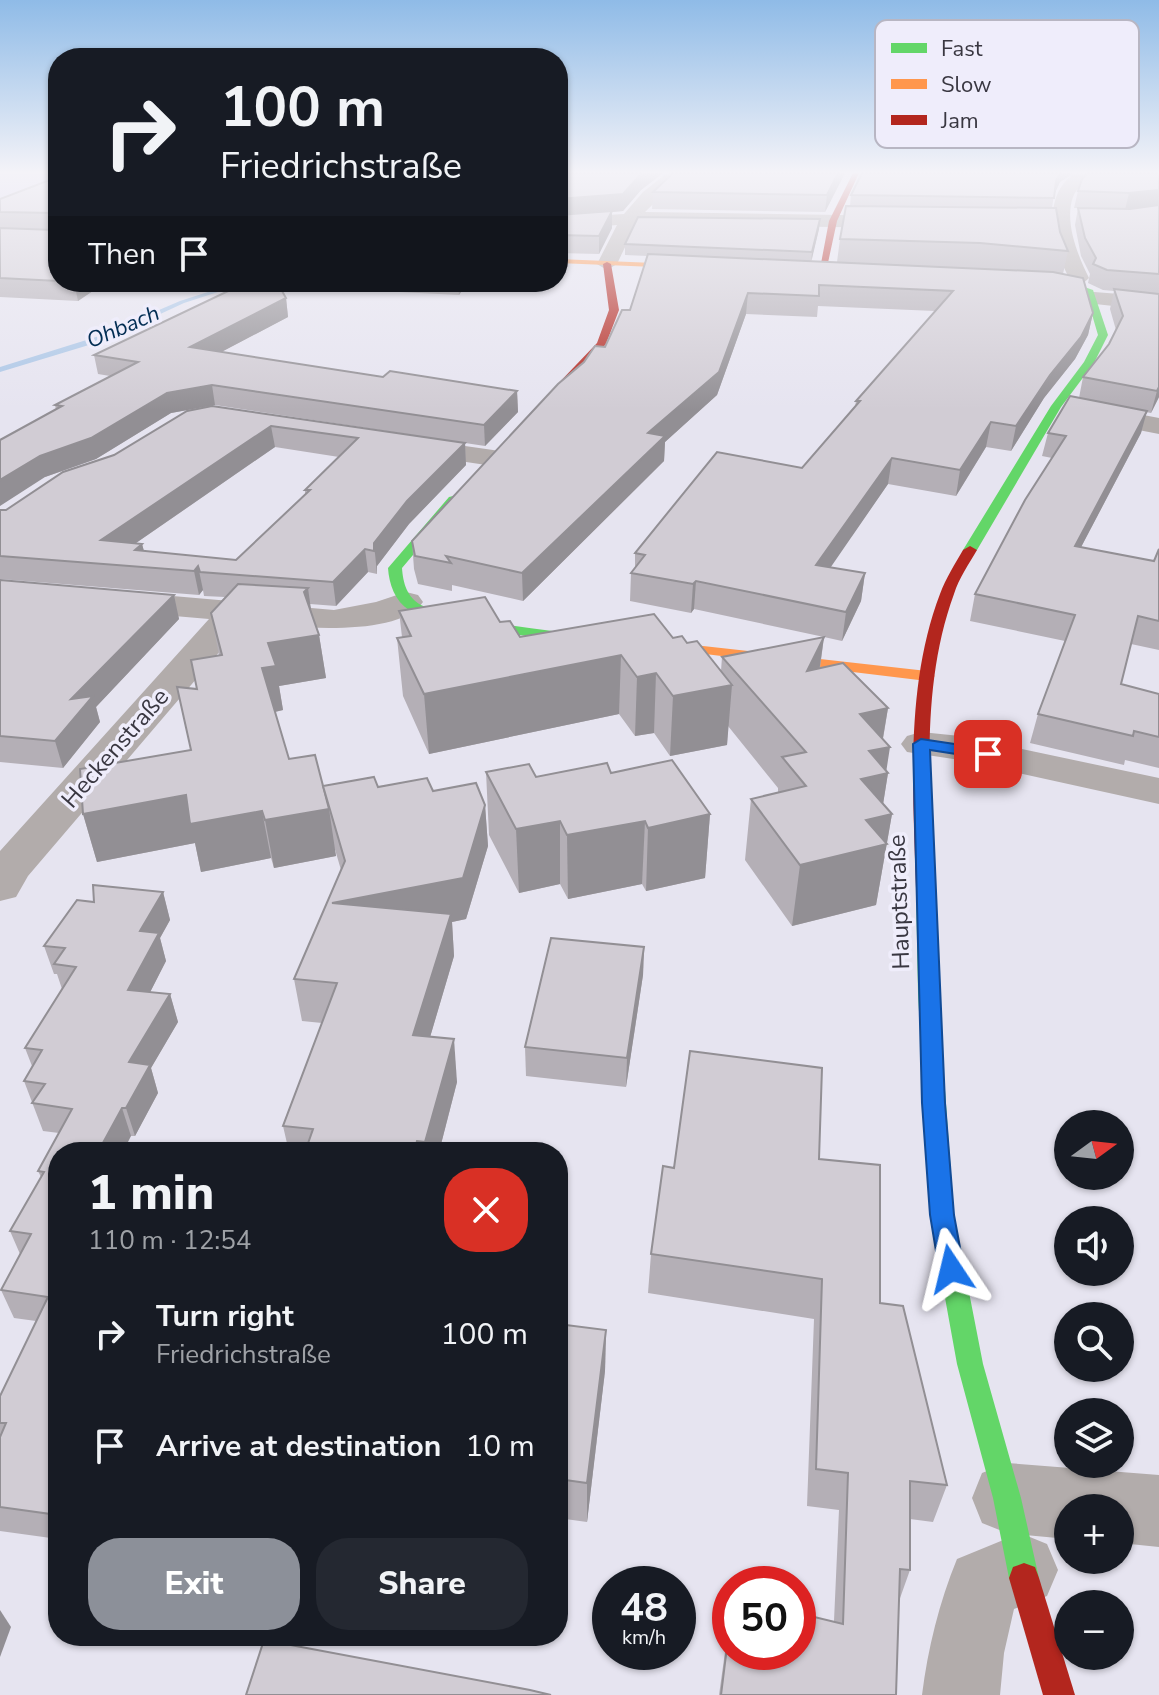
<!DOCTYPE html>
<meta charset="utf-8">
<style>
body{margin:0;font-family:"Nunito Sans",sans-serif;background:#242831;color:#f1f3f6;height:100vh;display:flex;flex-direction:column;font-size:30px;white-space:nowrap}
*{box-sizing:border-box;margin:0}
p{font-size:26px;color:#9ea1a6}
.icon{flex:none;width:44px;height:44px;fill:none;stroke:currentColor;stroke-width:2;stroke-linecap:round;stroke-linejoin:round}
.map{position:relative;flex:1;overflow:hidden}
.side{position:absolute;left:48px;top:1142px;width:520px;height:504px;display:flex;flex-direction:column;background:#171b24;border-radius:32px;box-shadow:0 2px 6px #0004}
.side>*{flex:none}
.hud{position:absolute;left:48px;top:48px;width:520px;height:244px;border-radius:32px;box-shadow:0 2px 6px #0004;background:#171b24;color:#f1f3f6;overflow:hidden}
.needle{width:52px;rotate:75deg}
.fabs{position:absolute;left:1054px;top:1110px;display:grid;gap:16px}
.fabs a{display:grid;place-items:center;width:80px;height:80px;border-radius:50%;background:#171b24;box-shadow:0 2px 6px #0004;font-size:40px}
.speed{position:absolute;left:592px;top:1566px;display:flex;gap:16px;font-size:40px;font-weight:700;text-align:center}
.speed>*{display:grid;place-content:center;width:104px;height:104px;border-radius:50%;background:#171b24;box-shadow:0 2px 6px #0004;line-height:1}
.speed small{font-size:20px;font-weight:400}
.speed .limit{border:12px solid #d22;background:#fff;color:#111}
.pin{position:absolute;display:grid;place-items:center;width:68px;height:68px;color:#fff;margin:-34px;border-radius:16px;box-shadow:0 4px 12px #0006}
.me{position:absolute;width:88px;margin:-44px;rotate:350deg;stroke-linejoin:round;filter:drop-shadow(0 0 6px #0008)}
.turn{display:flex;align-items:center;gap:28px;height:168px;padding:0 40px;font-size:36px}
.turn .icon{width:104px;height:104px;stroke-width:2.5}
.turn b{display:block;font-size:56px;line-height:68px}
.then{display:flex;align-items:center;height:76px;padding:0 40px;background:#0003;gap:16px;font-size:30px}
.round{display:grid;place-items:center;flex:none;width:84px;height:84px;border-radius:32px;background:#242831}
.summary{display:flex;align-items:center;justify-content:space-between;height:136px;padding:0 40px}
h1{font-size:48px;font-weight:800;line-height:60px}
.cta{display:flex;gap:16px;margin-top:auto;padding:16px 40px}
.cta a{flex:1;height:92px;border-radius:32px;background:#8c9099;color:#fff;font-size:32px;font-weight:800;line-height:92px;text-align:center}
.cta a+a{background:#242831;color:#f1f3f6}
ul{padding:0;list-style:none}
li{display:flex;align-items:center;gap:24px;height:112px;padding:0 40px}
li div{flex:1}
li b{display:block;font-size:30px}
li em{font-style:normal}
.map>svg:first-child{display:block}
</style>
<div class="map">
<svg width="1159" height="1695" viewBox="0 0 1159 1695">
<rect width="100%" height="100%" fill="#e6e4f0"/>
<polygon fill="#d8d2f1" points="0,173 58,173 58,181 0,206"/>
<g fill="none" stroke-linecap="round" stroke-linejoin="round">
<polygon fill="#abc6e6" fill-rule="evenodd" points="239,282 249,282 184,303 102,341 0,372 0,367 96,337 180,301"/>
<g fill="#b2acab" fill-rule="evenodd">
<polygon points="667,173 685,173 645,212 904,216 913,222 904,228 636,224 617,264 607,270 597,264 617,225 558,230 558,218 624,214 643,192"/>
<path d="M 1075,173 L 1094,173 C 1087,181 1077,186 1073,197 C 1064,222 1078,256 1089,278 L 1077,289 L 1070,291 L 1059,285 L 1068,276 C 1052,245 1041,196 1075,173 Z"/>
<polygon points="1094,292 1159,297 1159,311 1086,303 1083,298 1086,293"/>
<polygon points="1086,404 1159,418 1159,434 1077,418 1073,412 1077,406"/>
<polygon points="409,438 493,450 503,452 507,458 503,464 493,466 399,452 395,446 399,440"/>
<path d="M 0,581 L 334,610 L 376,602 L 406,592 L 418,595 L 423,602 C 397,640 285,626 244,623 L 28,876 L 16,897 L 0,901 L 0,851 L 209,619 L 0,601 Z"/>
<polygon points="921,732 960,736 1159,778 1159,804 960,760 907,752 901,744 907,736"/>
<path d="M 1007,1463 L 1159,1475 L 1159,1547 L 1120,1543 L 1120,1508 L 1068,1508 L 1068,1539 L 1025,1535 L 1047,1544 L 1058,1570 L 1047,1596 L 1014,1609 L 1004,1653 L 1000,1695 L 922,1695 C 928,1648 939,1603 957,1559 L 1018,1534 L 1007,1533 L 982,1523 L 972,1498 L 982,1473 Z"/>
</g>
<g fill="#63d668" fill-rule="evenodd">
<polygon points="1025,279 1070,282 1093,290 1108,335 1094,363 1061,407 977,550 970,554 963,550 1051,406 1084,362 1098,335 1086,294 1069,287 1028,284"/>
<path d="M 453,496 L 459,500 L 457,503 L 402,568 C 403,583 407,597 421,605 C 437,613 456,615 474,619 C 546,633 621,637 694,645 L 701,649 L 694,653 C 619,646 542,641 468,626 C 449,622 426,620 409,610 C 395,601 389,584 388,568 L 449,497 Z"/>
<polygon points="925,882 934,888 938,993 954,1215 983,1364 1021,1498 1039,1578 1035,1589 1024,1593 1013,1589 1009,1578 993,1498 957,1364 930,1215 918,993 916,888"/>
</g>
<g fill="#ff974d" fill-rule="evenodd">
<polygon points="558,259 703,265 707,267 703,269 558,263"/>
<polygon points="694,645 927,671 935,676 927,681 689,652 687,649"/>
</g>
<g fill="#b3261e" fill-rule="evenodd">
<polygon points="853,173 859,173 837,221 826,272 819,274 829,221"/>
<polygon points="607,262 611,264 619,310 606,344 562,392 554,392 554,388 597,343 609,310 603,264"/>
<path d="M 970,546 L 977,550 C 969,564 959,578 954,594 C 920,687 930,791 934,888 L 925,894 L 916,888 C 913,791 905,686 940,594 C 946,578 955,564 963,550 Z"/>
<polygon points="1024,1563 1035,1567 1039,1578 1075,1695 1043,1695 1009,1578 1013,1567"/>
</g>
</g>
<g fill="#b4afb6" fill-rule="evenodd">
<polygon points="558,173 663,173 641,190 623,211 612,212 612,228 599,254 558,253"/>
<polygon points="845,173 825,212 652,209 653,192"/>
<polygon points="1074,173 1060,182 1054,194 1052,208 1068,251 1063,274 1093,313 1088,335 1075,359 1044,398 1011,451 986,447 956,496 888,484 830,567 865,573 861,601 842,641 824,637 820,668 888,708 883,739 886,770 888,773 883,804 892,814 876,905 792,926 745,860 751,799 778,793 778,788 728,726 727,745 670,756 654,733 635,736 619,714 429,754 403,696 397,638 402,637 399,611 500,622 520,637 673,638 687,643 721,671 722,657 824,637 694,609 691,613 630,601 631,573 635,568 635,553 802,468 855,407 856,401 935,311 818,306 817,317 746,314 717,395 665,442 664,461 523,601 452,585 452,591 418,584 414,569 412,541 605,347 630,310 648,256 625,255 625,244 820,219 819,229 811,261 837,262 840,239 850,206 851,195"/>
<polygon points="1159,173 1159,397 1151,413 1146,412 1141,433 1081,547 1154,561 1159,549 1159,650 1131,644 1121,684 1159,694 1159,768 1125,760 1124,765 1030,743 1038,714 1065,641 970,621 975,594 1052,458 1042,456 1048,433 1079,398 1083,377 1109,344 1116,330 1110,309 1114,291 1103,290 1088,283 1090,274 1081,256 1075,225 1078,208 1074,208 1078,191"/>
<polygon points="58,174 58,282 106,282 78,301 0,297 0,199 55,178"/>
<polygon points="247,282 468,282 459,295 280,286 286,298 288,317 221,352 383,377 517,391 518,412 485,446 215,405 171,413 96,459 45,477 56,410 55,405 110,376 98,374 94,355"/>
<path d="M 187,411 L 465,443 L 466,465 L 409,524 L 377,566 L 377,574 L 368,572 L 336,606 L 310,604 L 311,613 L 319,635 L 326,678 L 279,686 L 283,710 L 275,712 L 289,759 L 323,786 L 378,787 L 433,791 L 485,805 L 488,846 L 466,919 L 452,922 L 454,956 L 430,1037 L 457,1082 L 439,1152 L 289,1152 L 283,1126 L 322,1023 L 302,1021 L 294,979 L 341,870 L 334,846 L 336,856 L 274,868 L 271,858 L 201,872 L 195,843 L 97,862 L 83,814 L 191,750 L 197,689 L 219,656 L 211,613 L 225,597 L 204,596 L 203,590 L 199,595 L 0,579 L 0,510 L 6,510 L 114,455 ZM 275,447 L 339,457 L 305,490 L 305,494 L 236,560 L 144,551 L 142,544 L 136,543 Z"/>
<polygon points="0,580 174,595 179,619 96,707 100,722 63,768 0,762"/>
<polygon points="486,772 536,777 611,773 710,814 705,878 646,891 642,884 568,899 560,884 519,893 489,835"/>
<polygon points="163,892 170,920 160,938 166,961 150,992 170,994 178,1022 151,1068 158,1093 135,1136 131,1136 58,1152 58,1539 0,1531 0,1396 36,1321 14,1318 1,1290 20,1254 10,1231 41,1177 38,1171 59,1133 43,1131 24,1081 32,1066 25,1048 62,989 57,974 54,974 44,946 94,902"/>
<polygon points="644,947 643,975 626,1087 526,1076 525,1047"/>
<polygon points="819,1159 880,1303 947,1485 933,1522 910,1519 910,1570 899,1601 896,1695 719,1695 730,1616 730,1652 834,1621 839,1510 807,1506 814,1319 648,1293 651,1254 674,1168"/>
<polygon points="558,1324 606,1330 605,1371 587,1522 558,1518"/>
</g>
<g fill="#928f94">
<polygon points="642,173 663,173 641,190 623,211 612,212 612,228 599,254 599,236 558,216 558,199"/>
<polygon points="838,173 845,173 825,212 827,195"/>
<polygon points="1060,173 1074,173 1060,182 1053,197 1056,181"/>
<polygon points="1159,190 1159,206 1125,210 1129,193"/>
<polygon points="820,219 819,229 811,263 812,252"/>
<polygon points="74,282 106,282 78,301"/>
<polygon points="458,282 468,282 459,295"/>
<polygon points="748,293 746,314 717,395 665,442 664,461 523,601 522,573 648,433"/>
<polygon points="286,298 288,317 193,367 190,347"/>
<polygon points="1093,313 1088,335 1075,359 1044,398 1011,451 1016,426"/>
<polygon points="212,385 215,405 171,413 96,459 45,477 0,506 0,480 40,456 167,393"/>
<polygon points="1159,387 1159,397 1151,413 1157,391"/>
<polygon points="517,391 518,412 485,446 484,425"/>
<polygon points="1147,411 1141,433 1068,572 1075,546"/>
<polygon points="991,422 986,447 956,496 960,470"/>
<polygon points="271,426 275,447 107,563 101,540"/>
<polygon points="465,443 466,465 409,524 377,566 377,574 374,543 407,501"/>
<polygon points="892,458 888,484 813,593 816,565"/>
<polygon points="142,544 148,567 135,550"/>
<polygon points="365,549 368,572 336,606 333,582"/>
<polygon points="198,566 203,590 199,595 194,571"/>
<polygon points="865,573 861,601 842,641 846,612"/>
<polygon points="696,581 694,609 691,613 693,584"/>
<polygon points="308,588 314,631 304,592"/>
<polygon points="174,595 179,619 96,707 100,722 63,768 55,741 71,699"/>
<polygon points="319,635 326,678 279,686 283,710 270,713 262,668 268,643"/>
<polygon points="824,637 816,693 807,671"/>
<polygon points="621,655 619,714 429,754 424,694"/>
<polygon points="656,673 654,733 635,736 637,677"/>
<polygon points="732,685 727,745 670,756 673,696"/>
<polygon points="888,708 881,749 890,747 886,773 888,773 881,817 892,814 876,905 792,926 800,865 860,714"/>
<polygon points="186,795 262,811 271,858 201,872 195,843 97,862 83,814"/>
<polygon points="485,805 488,846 466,919 452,922 454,956 418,1078 332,903"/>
<polygon points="329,809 336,856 274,868 265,820"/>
<polygon points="710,814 705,878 646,891 648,828"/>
<polygon points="560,821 560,884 519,893 516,829"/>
<polygon points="645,821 642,884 568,899 567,835"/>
<polygon points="163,892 170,920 160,938 166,961 137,1018 128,990 140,931"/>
<polygon points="644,947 643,975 626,1087 627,1058"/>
<polygon points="170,994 178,1022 151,1068 158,1093 135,1136 126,1108 129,1062"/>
<polygon points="454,1039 457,1082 439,1152 426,1152 425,1142"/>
<polygon points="122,1108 131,1136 123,1152 98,1152"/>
<polygon points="606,1330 605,1371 587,1522 587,1483"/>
<polygon points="0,1610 11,1627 0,1657"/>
</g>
<g fill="#d1ccd4" stroke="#928f94" stroke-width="2" fill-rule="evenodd">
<polygon points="558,173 642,173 623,194 558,199"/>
<polygon points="673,173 838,173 827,195 653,192"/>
<polygon points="862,173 1060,173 1056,181 1054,198 851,195"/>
<polygon points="1087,173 1159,173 1159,190 1129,193 1078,191 1082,179"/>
<polygon points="57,174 58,281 0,278 0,228 54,230 57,216 54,213 0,212 0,199 55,178"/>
<polygon points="1159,205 1159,274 1107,270 1093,264 1096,258 1085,238 1078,208 1130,209"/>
<polygon points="846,206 1056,208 1060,232 1068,251 980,243 840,239"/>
<polygon points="612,211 599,236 558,235 558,215"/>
<polygon points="638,217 820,219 812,252 625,244"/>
<polygon points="648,254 1053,272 1083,278 1093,313 1081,337 1050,375 1016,426 991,422 960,470 892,458 816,565 865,573 846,612 696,581 693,584 631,573 645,555 635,553 717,452 802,468 860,401 856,401 953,291 819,285 819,296 748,293 719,372 648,433 665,436 522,573 446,556 451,563 415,556 412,541 558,384 584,362 595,346 605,347 622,310 630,310"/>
<polygon points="247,282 277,282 286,298 190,347 383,377 390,371 517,391 484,425 212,385 167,393 91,438 40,456 0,480 0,440 62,406 55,405 138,362 94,355"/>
<polygon points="1114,289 1159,294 1159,387 1157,391 1083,377 1109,344 1123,316"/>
<polygon points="1070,396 1147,411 1075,546 1154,561 1159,549 1159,621 1138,616 1121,684 1159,694 1159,737 1134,731 1133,736 1038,714 1075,615 975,594 1025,500 1066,436 1048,433"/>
<path d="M 212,406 L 465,443 L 407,501 L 374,543 L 374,551 L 365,549 L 333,582 L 200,572 L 198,566 L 194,571 L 0,556 L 0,510 L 6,510 L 63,472 L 114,455 L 187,411 ZM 271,426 L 358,438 L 305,490 L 310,490 L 236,560 L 135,550 L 142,544 L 101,540 Z"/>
<polygon points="0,580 174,595 71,699 93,696 55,741 0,736"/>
<polygon points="238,584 308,588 304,592 319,635 268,643 276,666 262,668 289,759 315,755 329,809 265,820 262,811 190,824 186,795 83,814 80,769 191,750 177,687 197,689 191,660 222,655 211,613"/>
<polygon points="485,597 500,622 510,621 520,637 654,614 673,638 682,636 687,643 697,641 732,685 673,696 656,673 637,677 621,655 424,694 397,638 411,636 399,611"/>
<polygon points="824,637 807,671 843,663 888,708 860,714 890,747 869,751 888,773 861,779 892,814 866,820 887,844 800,865 751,799 806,786 782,757 806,752 722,657"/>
<polygon points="672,760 710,814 648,828 645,821 567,835 560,821 516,829 486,772 529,764 536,777 607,763 611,773"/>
<polygon points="374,777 378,787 427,778 433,791 476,783 485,805 463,878 332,903 451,914 413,1035 454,1039 425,1142 417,1141 414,1152 305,1152 313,1129 283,1126 337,983 294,979 345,861 323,786"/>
<polygon points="93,885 163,892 140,931 159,933 128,990 170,994 129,1062 150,1065 126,1108 122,1108 98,1152 58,1152 58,1515 0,1507 0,1437 6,1423 0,1423 0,1396 48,1297 1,1290 31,1234 10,1231 44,1172 38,1171 72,1109 32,1103 45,1084 24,1081 42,1050 25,1048 76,967 54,964 65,948 44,946 77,900 94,902"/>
<polygon points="551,938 644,947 627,1058 525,1047"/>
<polygon points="690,1051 822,1068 819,1159 880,1165 880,1303 903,1306 947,1485 910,1481 910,1570 900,1569 896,1695 721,1695 730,1623 730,1652 798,1652 798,1613 843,1624 848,1473 816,1469 822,1279 651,1254 663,1166 674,1168"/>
<polygon points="558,1324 606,1330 587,1483 558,1479"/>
<polygon points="264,1640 530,1690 551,1695 246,1695"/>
</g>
<linearGradient id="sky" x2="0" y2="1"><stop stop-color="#8fbbe7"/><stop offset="0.42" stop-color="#f4f3f8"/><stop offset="1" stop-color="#f4f3f8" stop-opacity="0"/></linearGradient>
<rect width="1159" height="410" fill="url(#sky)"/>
<polygon fill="#1a73e8" stroke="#114b97" stroke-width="2" points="921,739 988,749 997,754 988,759 930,750 945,1103 954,1215 964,1269 960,1277 951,1280 942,1277 939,1269 930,1215 922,1103 913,744"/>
<g text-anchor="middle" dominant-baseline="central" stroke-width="7" stroke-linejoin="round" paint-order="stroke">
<g font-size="22" font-style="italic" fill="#022d53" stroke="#efedfb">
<text transform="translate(123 327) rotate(-23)">Ohbach</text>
</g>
<g font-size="24" fill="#393741" stroke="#efedfb">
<text transform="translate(115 748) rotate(-49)">Heckenstraße</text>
<text transform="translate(899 902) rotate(-92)">Hauptstraße</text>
</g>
</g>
<rect x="875" y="20" width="264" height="128" rx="12" fill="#efedfb" stroke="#b8b6c3" stroke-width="2"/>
<rect x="891" y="43" width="36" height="10" fill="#63d668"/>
<rect x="891" y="79" width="36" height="10" fill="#ff974d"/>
<rect x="891" y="115" width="36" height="10" fill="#b3261e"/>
<g font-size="22" fill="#393741">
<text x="941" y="56">Fast</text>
<text x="941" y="92">Slow</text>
<text x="941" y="128">Jam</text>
</g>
</svg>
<div class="fabs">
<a><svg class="needle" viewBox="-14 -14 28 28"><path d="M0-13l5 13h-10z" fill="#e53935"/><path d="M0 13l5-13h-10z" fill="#9ea1a6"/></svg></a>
<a><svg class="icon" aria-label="sound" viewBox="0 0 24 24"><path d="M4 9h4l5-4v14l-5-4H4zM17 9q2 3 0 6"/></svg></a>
<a><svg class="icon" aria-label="search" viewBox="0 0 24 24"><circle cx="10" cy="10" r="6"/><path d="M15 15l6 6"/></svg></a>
<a><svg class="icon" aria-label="layers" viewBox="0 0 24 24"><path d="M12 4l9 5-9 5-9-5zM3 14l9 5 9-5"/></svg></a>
<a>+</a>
<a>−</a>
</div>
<div class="speed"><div>48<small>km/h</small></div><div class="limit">50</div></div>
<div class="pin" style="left:988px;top:754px;background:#d93025"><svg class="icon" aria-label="arrive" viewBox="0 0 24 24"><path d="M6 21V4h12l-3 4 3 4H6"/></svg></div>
<svg class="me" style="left:951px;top:1269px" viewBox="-20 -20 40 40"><path d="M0-17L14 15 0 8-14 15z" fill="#1a73e8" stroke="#fff" stroke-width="4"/></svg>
<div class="hud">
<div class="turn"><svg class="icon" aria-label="right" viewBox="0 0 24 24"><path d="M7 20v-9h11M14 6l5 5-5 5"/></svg><div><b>100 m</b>Friedrichstraße</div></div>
<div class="then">Then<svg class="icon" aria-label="arrive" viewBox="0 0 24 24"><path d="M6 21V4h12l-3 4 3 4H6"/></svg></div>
</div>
<section class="side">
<div class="summary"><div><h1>1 min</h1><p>110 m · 12:54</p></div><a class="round" style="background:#d93025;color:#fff"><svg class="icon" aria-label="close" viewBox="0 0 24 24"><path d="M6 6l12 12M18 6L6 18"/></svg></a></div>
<ul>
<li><svg class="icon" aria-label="right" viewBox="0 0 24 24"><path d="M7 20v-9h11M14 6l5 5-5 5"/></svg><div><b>Turn right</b><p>Friedrichstraße</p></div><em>100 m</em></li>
<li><svg class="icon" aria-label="arrive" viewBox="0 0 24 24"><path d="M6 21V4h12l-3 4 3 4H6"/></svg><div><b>Arrive at destination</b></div><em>10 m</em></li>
</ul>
<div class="cta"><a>Exit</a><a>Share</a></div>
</section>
</div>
